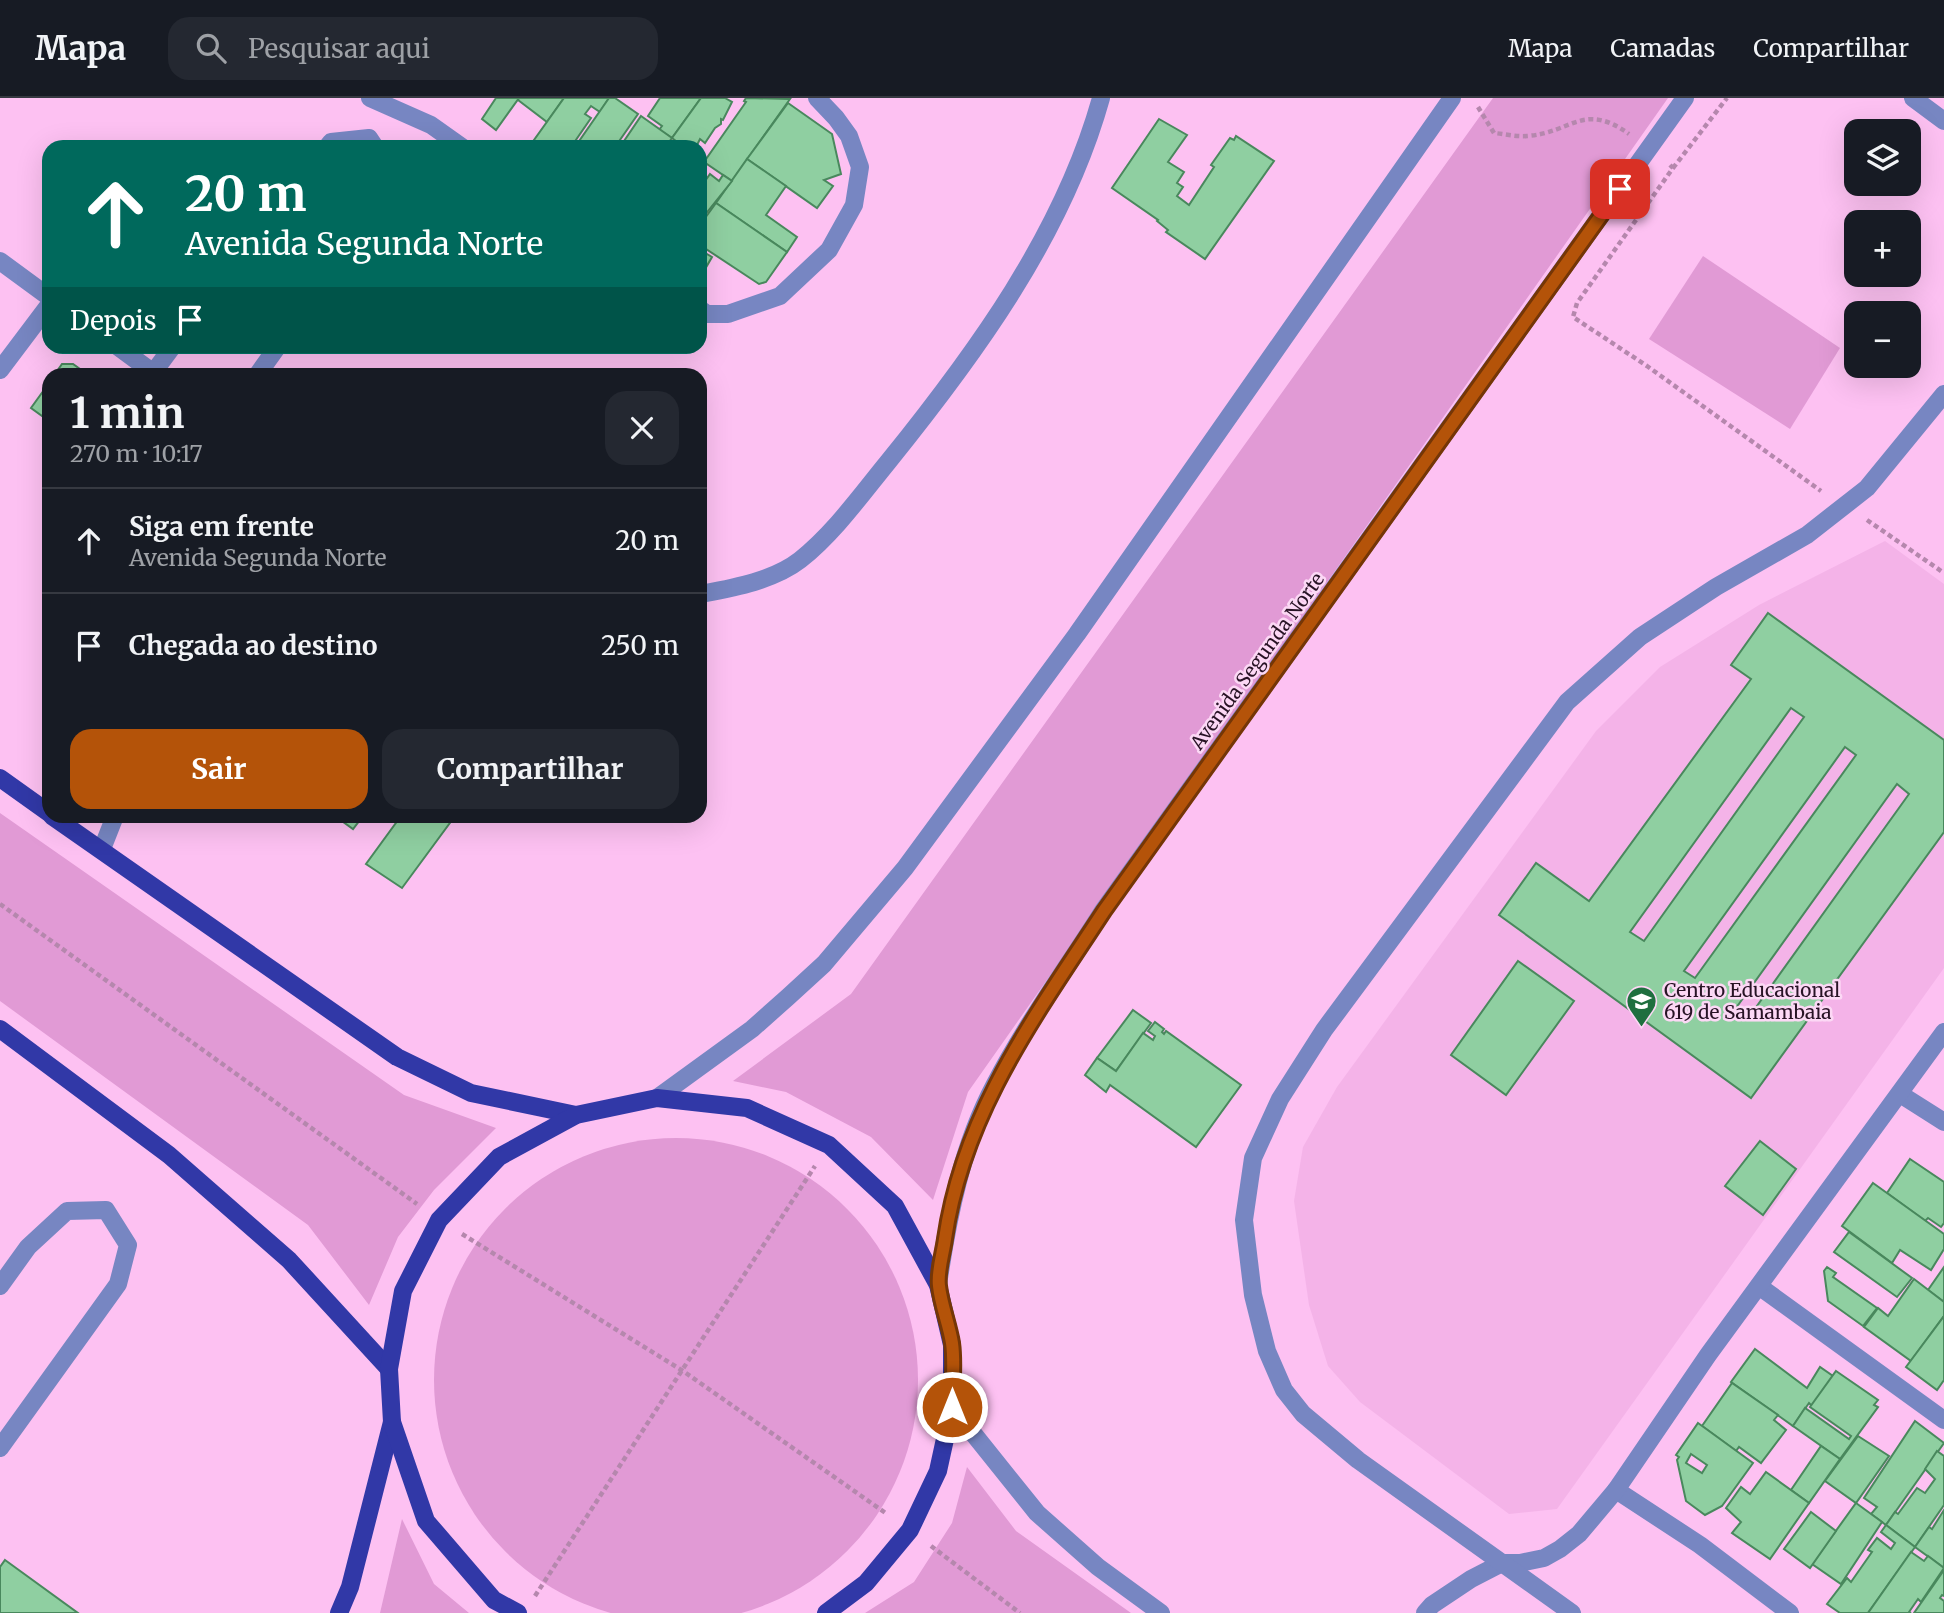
<!DOCTYPE html>
<html lang="pt">
<meta charset="utf-8">
<style>
body{margin:0;font-family:Merriweather,serif;background:#242831;color:#f1f3f6;height:100vh;display:flex;flex-direction:column;font-size:26px;white-space:nowrap}
*{box-sizing:border-box;margin:0}
p{font-size:23px;color:#9ea1a6}
.icon{flex:none;width:38px;height:38px;fill:none;stroke:currentColor;stroke-width:2;stroke-linecap:round;stroke-linejoin:round}
.map{position:relative;flex:1;overflow:hidden}
.panel{position:absolute;left:42px;top:270px;width:665px;height:455px;display:flex;flex-direction:column;background:#171b24;border-radius:21px;box-shadow:0 7px 28px #0002}
.panel>*{flex:none}
.banner{position:absolute;left:42px;top:42px;width:665px;height:214px;border-radius:21px;box-shadow:0 7px 28px #0002;background:#00695c;color:#fff;overflow:hidden}
.tools{position:absolute;left:1844px;top:21px;display:grid;gap:14px}
.tools a{display:grid;place-items:center;width:77px;height:77px;border-radius:14px;background:#171b24;box-shadow:0 7px 28px #0002;font-size:35px}
.pin{position:absolute;display:grid;place-items:center;width:60px;height:60px;color:#fff;margin:-30px;border-radius:14px;box-shadow:0 4px 10px #0006}
.me{position:absolute;width:77px;margin:-38px;rotate:0deg;stroke-linejoin:round;filter:drop-shadow(0 0 5px #0008)}
.turn{display:flex;align-items:center;gap:24px;height:147px;padding:0 28px;font-size:32px}
.turn .icon{width:91px;height:91px;stroke-width:2.5}
.turn b{display:block;font-size:49px;line-height:60px}
.then{display:flex;align-items:center;height:66px;padding:0 28px;background:#0003;gap:14px;font-size:26px}
.round{display:grid;place-items:center;flex:none;width:74px;height:74px;border-radius:21px;background:#242831}
.headline{display:flex;align-items:center;justify-content:space-between;height:119px;padding:0 28px}
h1{font-size:42px;font-weight:700;line-height:52px}
.button{display:flex;gap:14px;margin-top:auto;padding:14px 28px}
.button a{flex:1;height:80px;border-radius:21px;background:#b45309;color:#fff;font-size:28px;font-weight:700;line-height:80px;text-align:center}
.button a+a{background:#242831;color:#f1f3f6}
ul{padding:0;list-style:none}
li{display:flex;align-items:center;gap:21px;height:105px;padding:0 28px;border-top:2px solid #363941}
li div{flex:1}
li b{display:block;font-size:26px}
li em{font-style:normal}
header{display:flex;align-items:center;gap:42px;box-sizing:border-box;height:98px;padding:0 35px;background:#171b24;border-bottom:2px solid #363941}
header strong{font-size:33px}
nav{display:flex;gap:38px;margin-inline-start:auto;font-size:24px}
.search{width:490px;height:63px;background:#242831;display:flex;align-items:center;gap:18px;box-sizing:border-box;padding:0 24px;border-radius:21px;color:#9ea1a6;font-size:26px}
.map>svg:first-child{display:block}
</style>
<header>
<strong>Mapa</strong>
<div class="search"><svg class="icon" aria-label="search" viewBox="0 0 24 24"><circle cx="10" cy="10" r="6"/><path d="M15 15l6 6"/></svg>Pesquisar aqui</div>
<nav><a>Mapa</a><a>Camadas</a><a>Compartilhar</a></nav>
</header>
<div class="map">
<svg width="1944" height="1515" viewBox="0 0 1944 1515">
<rect width="100%" height="100%" fill="#fdc1f2"/>
<polygon fill="#f4b3e8" points="1885,443 1944,486 1944,870 1557,1411 1509,1416 1360,1304 1328,1268 1309,1207 1294,1103 1303,1049 1337,989 1596,633 1660,569 1759,507"/>
<g fill="#e19ad5">
<polygon points="1493,0 1668,0 968,994 933,1102 871,1039 786,994 733,983 851,896"/>
<polygon points="1703,158 1840,250 1790,331 1649,241"/>
<polygon points="0,715 404,997 496,1030 434,1092 398,1139 369,1207 308,1127 0,903"/>
<circle cx="676" cy="1282" r="242"/>
<polygon points="967,1369 1016,1433 1131,1515 865,1515 914,1484 952,1425"/>
<polygon points="402,1421 434,1486 469,1515 380,1515"/>
</g>
<g fill="#8fcfa1" stroke="#49885d" stroke-width="2" fill-rule="evenodd">
<polygon points="496,0 519,0 496,32 482,21"/>
<polygon points="519,0 564,0 547,24 518,2"/>
<polygon points="564,0 609,0 600,14 591,8 585,16 591,20 571,49 529,49"/>
<polygon points="609,0 615,0 638,16 615,49 575,49"/>
<polygon points="660,0 701,0 672,40 659,32 662,28 648,18"/>
<polygon points="701,0 725,0 732,4 723,22 721,21 721,26 715,30 705,45 700,41 696,49 684,49 672,40"/>
<polygon points="746,0 790,1 732,83 704,64 746,4 744,3"/>
<polygon points="788,5 832,36 841,76 824,82 833,88 817,110 747,61"/>
<polygon points="641,18 672,40 665,49 620,49"/>
<polygon points="1159,21 1187,37 1168,64 1184,74 1177,85 1183,89 1177,98 1189,107 1214,69 1211,67 1230,40 1234,42 1236,38 1274,63 1205,161 1166,134 1168,132 1157,123 1158,122 1112,90"/>
<polygon points="747,61 786,88 766,117 797,139 787,154 716,105"/>
<polygon points="710,76 719,83 723,77 732,83 700,123 700,79 705,83"/>
<polygon points="716,105 787,154 766,184 759,186 700,147 700,127"/>
<polygon points="700,152 712,159 701,178 700,177"/>
<polygon points="62,266 73,266 87,276 55,276"/>
<polygon points="49,285 49,323 31,310"/>
<path d="M 1768,515 L 1944,642 L 1944,734 L 1751,1000 L 1499,817 L 1536,765 L 1589,803 L 1751,581 L 1731,567 ZM 1791,610 L 1804,619 L 1644,843 L 1630,834 ZM 1845,649 L 1856,657 L 1695,880 L 1684,873 ZM 1897,686 L 1909,696 L 1749,919 L 1736,910 Z"/>
<polygon points="335,718 363,718 353,731"/>
<polygon points="401,718 455,718 402,790 366,766"/>
<polygon points="1518,863 1574,903 1506,997 1451,957"/>
<polygon points="1133,912 1151,925 1116,973 1097,960"/>
<polygon points="1155,924 1164,931 1162,934 1164,936 1166,933 1241,987 1196,1049 1110,987 1106,994 1085,977 1097,960 1116,973 1143,935 1153,942 1155,938 1148,933"/>
<polygon points="1760,1043 1796,1071 1763,1117 1725,1088"/>
<polygon points="1910,1061 1944,1084 1944,1125 1941,1129 1928,1120 1925,1123 1887,1095"/>
<polygon points="1873,1085 1944,1136 1944,1151 1931,1172 1900,1152 1892,1165 1842,1128"/>
<polygon points="1849,1134 1912,1180 1897,1199 1834,1154"/>
<polygon points="1827,1169 1836,1175 1833,1179 1877,1210 1863,1228 1828,1203 1824,1173"/>
<polygon points="1944,1169 1944,1204 1928,1192"/>
<polygon points="1914,1181 1944,1204 1944,1218 1911,1263 1864,1229 1878,1210 1888,1218"/>
<polygon points="1944,1218 1944,1282 1937,1292 1906,1269"/>
<polygon points="1755,1251 1807,1290 1820,1269 1833,1278 1812,1308 1809,1305 1793,1328 1731,1284"/>
<polygon points="1836,1273 1878,1302 1874,1307 1878,1309 1840,1361 1793,1328 1805,1310 1849,1341 1851,1338 1810,1309"/>
<polygon points="1732,1285 1778,1317 1774,1322 1786,1332 1761,1365 1739,1349 1736,1353 1702,1328"/>
<polygon points="1915,1323 1944,1345 1886,1427 1871,1416 1877,1409 1864,1400"/>
<path d="M 1698,1325 L 1753,1365 L 1722,1408 L 1705,1417 L 1686,1403 L 1677,1362 L 1679,1359 L 1676,1357 ZM 1691,1356 L 1707,1367 L 1702,1375 L 1686,1365 Z"/>
<polygon points="1858,1338 1889,1358 1856,1405 1825,1383"/>
<polygon points="1821,1348 1840,1361 1809,1405 1791,1392"/>
<polygon points="1937,1353 1944,1358 1944,1407 1915,1449 1886,1427 1895,1414 1898,1416 1917,1390 1925,1395 1935,1381 1925,1371"/>
<polygon points="1766,1374 1809,1405 1770,1461 1732,1435 1741,1424 1726,1410 1741,1389 1750,1396"/>
<polygon points="1856,1405 1882,1424 1841,1486 1812,1466"/>
<polygon points="1944,1412 1944,1470 1915,1449 1929,1429 1932,1431"/>
<polygon points="1811,1414 1836,1433 1810,1470 1784,1451"/>
<polygon points="1886,1427 1915,1449 1868,1515 1840,1515 1827,1506 1847,1480 1851,1484 1872,1454 1868,1452 1877,1440 1891,1451 1895,1445 1881,1434"/>
<polygon points="1911,1454 1924,1463 1928,1458 1944,1470 1921,1504 1918,1501 1909,1514 1911,1515 1868,1515"/>
<polygon points="5,1462 78,1515 0,1515 0,1469"/>
<polygon points="1944,1472 1944,1498 1942,1497 1940,1500 1944,1503 1944,1515 1914,1515"/>
</g>
<g fill="none" stroke-linecap="round" stroke-linejoin="round">
<g stroke="#b587ad" stroke-width="4.5" stroke-dasharray="5 3.5" stroke-linecap="butt">
<path d="M 1478,9 L 1494,35 C 1505,36 1517,39 1527,38 C 1572,35 1583,3 1629,36"/>
<polyline points="1670,67 1673,70 1577,205 1573,219 1647,268 1821,393"/>
<polyline points="1673,70 1727,0"/>
<polyline points="1867,422 1944,475"/>
<polyline points="0,806 417,1106"/>
<polyline points="462,1136 683,1273 887,1416"/>
<polyline points="931,1448 1020,1515"/>
<polyline points="535,1498 815,1068"/>
</g>
<g stroke="#7786c2" stroke-width="18">
<polyline points="370,0 431,27 462,49"/>
<polyline points="1913,0 1944,23"/>
<polyline points="327,49 331,44 369,40 375,49"/>
<polyline points="0,163 49,199"/>
<polyline points="700,211 707,216 728,216 780,198 829,152 854,107 860,69 849,38 836,20 817,0"/>
<polyline points="117,248 155,276"/>
<polyline points="0,272 49,207"/>
<polyline points="153,275 173,248"/>
<polyline points="258,276 278,248"/>
<path d="M 700,496 C 732,490 773,483 800,462 C 834,435 861,397 888,364 C 976,255 1063,136 1101,0"/>
<polyline points="102,751 115,718"/>
<polyline points="1900,996 1944,1024"/>
<polyline points="657,1000 752,931 788,899 824,866 905,770 1077,536 1452,0"/>
<path d="M 938,1187 C 948,1118 962,1048 995,986 C 1026,926 1067,870 1103,813 L 1685,0"/>
<polyline points="0,1188 28,1149 67,1113 106,1112 128,1147 118,1186 0,1350"/>
<polyline points="1760,1189 1944,1322"/>
<polyline points="952,1309 1037,1415 1098,1469 1161,1515"/>
<polyline points="1616,1392 1700,1447 1790,1515"/>
<polyline points="1425,1515 1432,1507 1471,1481 1502,1465 1520,1465 1544,1460 1560,1451 1579,1436 1616,1392 1708,1257 1944,934"/>
<polyline points="1572,1515 1358,1362 1303,1316 1284,1292 1267,1253 1253,1197 1244,1122 1253,1060 1280,1001 1324,932 1567,604 1640,539 1716,489 1807,437 1867,390 1944,296"/>
</g>
<g stroke="#3138a7" stroke-width="18">
<polyline points="0,680 49,715"/>
<polyline points="52,718 397,959 471,995 576,1017"/>
<polyline points="0,931 169,1057 289,1162 389,1271"/>
<polyline points="339,1515 350,1489 392,1324"/>
<polyline points="518,1515 494,1502 426,1423 392,1324 389,1271 403,1193 439,1122 499,1059 576,1017 657,1000 747,1010 829,1047 895,1108 938,1187 952,1247 952,1309 938,1373 910,1432 866,1485 826,1515"/>
</g>
</g>
<g fill="none" stroke-linecap="round" stroke-linejoin="round">
<defs>
<path id="route" d="M 952,1309 C 952,1289 955,1266 952,1245 C 949,1226 941,1207 939,1188 C 937,1174 943,1156 945,1141 C 963,1015 1036,917 1104,813 L 1620,91"/>
</defs>
<use href="#route" stroke="#753606" stroke-width="18"/>
<use href="#route" stroke="#b45309" stroke-width="12"/>
</g>
<defs>
<symbol id="school-pin" viewBox="-11 -11 22 30"><path d="M0 17L-7.5 6A9.5 9.5 0 1 1 7.5 6Z" fill="#1f6f3f" stroke="#fcd8f5"/><path d="M0-5L7-2L0 1L-7-2ZM-4 1L0 2.5L4 1V4Q0 6-4 4Z" fill="#fff"/></symbol>
</defs>
<g fill-rule="evenodd">
<use href="#school-pin" x="1624" y="886" width="35" height="47"/>
</g>
<g text-anchor="middle" dominant-baseline="central" stroke-width="5" stroke-linejoin="round" paint-order="stroke">
<g font-size="19" fill="#281325" stroke="#fcd8f5">
<text transform="translate(1257 563) rotate(-54)">Avenida Segunda Norte</text>
</g>
<g font-size="19" fill="#281325" stroke="#fcd8f5" text-anchor="start">
<text x="1664" y="892">Centro Educacional<tspan x="1664" dy="22">619 de Samambaia</tspan></text>
</g>
</g>
</svg>
<div class="tools">
<a><svg class="icon" aria-label="layers" viewBox="0 0 24 24"><path d="M12 4l9 5-9 5-9-5zM3 14l9 5 9-5"/></svg></a>
<a>+</a>
<a>−</a>
</div>
<div class="pin" style="left:1620px;top:91px;background:#d93025"><svg class="icon" aria-label="arrive" viewBox="0 0 24 24"><path d="M6 21V4h12l-3 4 3 4H6"/></svg></div>
<svg class="me" style="left:952px;top:1309px" viewBox="-20 -20 40 40"><circle r="17" fill="#b45309" stroke="#fff" stroke-width="3"/><path d="M0-11L8 9 0 5-8 9z" fill="#fff"/></svg>
<div class="banner">
<div class="turn"><svg class="icon" aria-label="ahead" viewBox="0 0 24 24"><path d="M12 20V5M6 11l6-6 6 6"/></svg><div><b>20 m</b>Avenida Segunda Norte</div></div>
<div class="then">Depois<svg class="icon" aria-label="arrive" viewBox="0 0 24 24"><path d="M6 21V4h12l-3 4 3 4H6"/></svg></div>
</div>
<section class="panel">
<div class="headline"><div><h1>1 min</h1><p>270 m · 10:17</p></div><a class="round"><svg class="icon" aria-label="close" viewBox="0 0 24 24"><path d="M6 6l12 12M18 6L6 18"/></svg></a></div>
<ul>
<li><svg class="icon" aria-label="ahead" viewBox="0 0 24 24"><path d="M12 20V5M6 11l6-6 6 6"/></svg><div><b>Siga em frente</b><p>Avenida Segunda Norte</p></div><em>20 m</em></li>
<li><svg class="icon" aria-label="arrive" viewBox="0 0 24 24"><path d="M6 21V4h12l-3 4 3 4H6"/></svg><div><b>Chegada ao destino</b></div><em>250 m</em></li>
</ul>
<div class="button"><a>Sair</a><a>Compartilhar</a></div>
</section>
</div>
